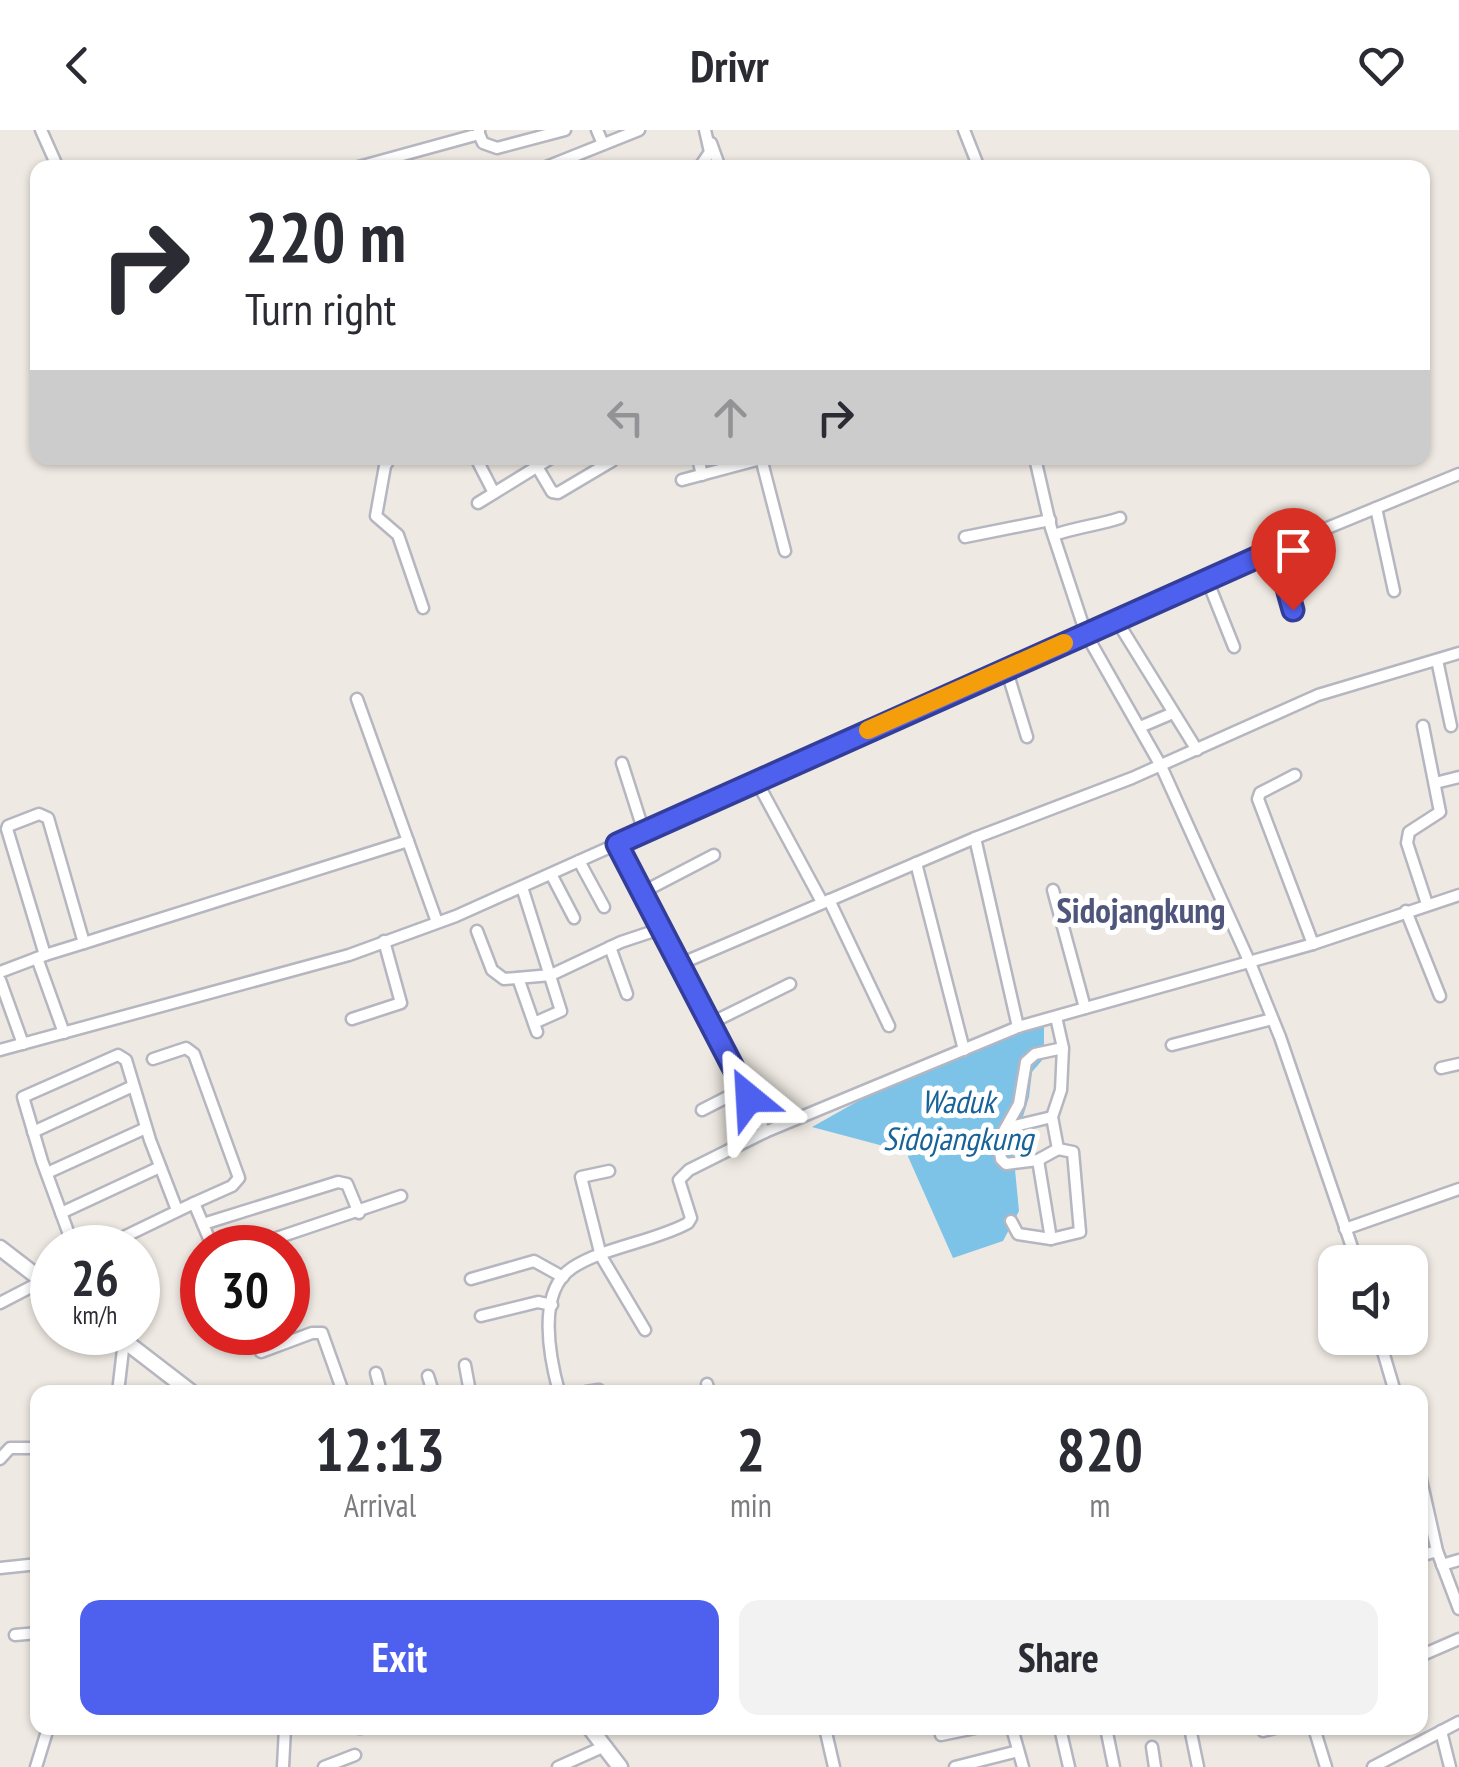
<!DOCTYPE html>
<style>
body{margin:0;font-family:"PT Sans Narrow",sans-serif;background:#f2f2f3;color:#2b2b33;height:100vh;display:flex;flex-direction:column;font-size:38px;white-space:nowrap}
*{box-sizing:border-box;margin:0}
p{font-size:32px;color:#7c7c81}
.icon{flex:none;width:55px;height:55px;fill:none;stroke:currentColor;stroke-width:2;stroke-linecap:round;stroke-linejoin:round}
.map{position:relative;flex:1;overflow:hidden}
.panel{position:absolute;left:30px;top:1255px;width:1398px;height:350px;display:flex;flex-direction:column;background:#fff;border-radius:20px;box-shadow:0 2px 8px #0004}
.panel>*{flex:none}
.top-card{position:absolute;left:30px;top:30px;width:1400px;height:305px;border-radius:20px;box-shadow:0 2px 8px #0004;background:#fff;color:#2b2b33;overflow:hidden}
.fabs{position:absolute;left:1318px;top:1115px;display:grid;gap:20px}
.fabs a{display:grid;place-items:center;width:110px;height:110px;border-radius:20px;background:#fff;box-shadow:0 2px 8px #0004;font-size:50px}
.speed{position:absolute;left:30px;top:1095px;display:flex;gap:20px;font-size:50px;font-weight:700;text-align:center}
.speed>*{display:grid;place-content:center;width:130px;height:130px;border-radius:50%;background:#fff;box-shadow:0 2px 8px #0004;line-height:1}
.speed small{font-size:25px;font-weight:400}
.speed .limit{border:15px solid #d22;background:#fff;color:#111}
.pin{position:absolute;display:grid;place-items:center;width:85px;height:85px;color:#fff;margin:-102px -42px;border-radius:50% 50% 50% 0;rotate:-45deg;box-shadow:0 0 10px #0007}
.pin .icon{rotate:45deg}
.me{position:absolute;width:110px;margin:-55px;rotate:333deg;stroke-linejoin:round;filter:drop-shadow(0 0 8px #0008)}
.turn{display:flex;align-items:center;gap:35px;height:210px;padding:0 50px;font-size:45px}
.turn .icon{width:130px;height:130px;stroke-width:2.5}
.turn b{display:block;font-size:70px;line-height:85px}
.lanes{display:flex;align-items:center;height:95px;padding:0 50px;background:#0003;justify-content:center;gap:50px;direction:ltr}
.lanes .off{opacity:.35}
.eta{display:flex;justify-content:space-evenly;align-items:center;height:170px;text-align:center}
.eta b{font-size:60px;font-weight:700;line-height:70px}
.button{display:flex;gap:20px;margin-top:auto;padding:20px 50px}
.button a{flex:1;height:115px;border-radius:20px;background:#4e60ee;color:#fff;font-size:40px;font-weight:700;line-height:115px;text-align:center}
.button a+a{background:#f2f2f3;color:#2b2b33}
header{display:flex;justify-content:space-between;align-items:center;height:130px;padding:0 50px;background:#fff;font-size:45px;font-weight:700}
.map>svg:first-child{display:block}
</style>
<header><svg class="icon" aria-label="back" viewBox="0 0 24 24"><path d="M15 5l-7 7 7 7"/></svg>Drivr<svg class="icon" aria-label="heart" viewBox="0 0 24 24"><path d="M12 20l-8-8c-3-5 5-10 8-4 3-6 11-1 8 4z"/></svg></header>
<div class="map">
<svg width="1459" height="1637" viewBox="0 0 1459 1637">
<rect width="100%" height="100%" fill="#eee9e2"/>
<polygon fill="#7dc3e8" points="1044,897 1044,928 1032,942 1029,967 1013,1019 1019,1081 1003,1111 953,1128 906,1022 812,997 890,953 1003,904"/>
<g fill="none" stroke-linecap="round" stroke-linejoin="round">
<defs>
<g id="street">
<polyline points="41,0 58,38"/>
<polyline points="597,0 603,14"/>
<polyline points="964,0 979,38"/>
<polyline points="479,4 483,13 497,18 565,0"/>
<polyline points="711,13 720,38"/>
<polyline points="355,38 479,4 479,0"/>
<polyline points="544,38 639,0"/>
<polyline points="699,38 710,22 705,0"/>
<polyline points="390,328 385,336 376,386 398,405 423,478"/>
<polyline points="476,328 494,363"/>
<polyline points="532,328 552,362 558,363 612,331"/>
<polyline points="698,328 702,345"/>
<polyline points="761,328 785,421"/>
<polyline points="1035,328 1051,398 1086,504 1161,636 1250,833 1280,907 1357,1132"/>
<polyline points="682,350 764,328"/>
<polyline points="478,373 551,328"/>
<polyline points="1376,378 1394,461"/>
<path d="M 1054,405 C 1077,397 1099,395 1120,388"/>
<polyline points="965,407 1050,390"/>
<polyline points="1276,419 1459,344"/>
<polyline points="1208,452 1234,517"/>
<polyline points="1117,491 1197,620"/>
<polyline points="1437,530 1451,596"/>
<polyline points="1006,538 1027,607"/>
<polyline points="357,569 437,792"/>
<polyline points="1423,596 1440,682 1409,702 1407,713 1427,774"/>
<polyline points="1140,597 1173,583"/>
<polyline points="622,633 644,702"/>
<polyline points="1295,645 1260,663 1258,669 1313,814"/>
<polyline points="756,650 822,772"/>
<polyline points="1435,653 1459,647"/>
<polyline points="975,708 1018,897"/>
<polyline points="617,714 765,1002"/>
<polyline points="579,731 604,777"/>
<polyline points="916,733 964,920"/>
<polyline points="551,744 574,788"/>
<polyline points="522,757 561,881 534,893"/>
<polyline points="1053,760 1085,878"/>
<polyline points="641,763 714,725"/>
<polyline points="829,770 889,896"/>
<polyline points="1406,781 1440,866"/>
<polyline points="477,801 492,840 504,849 551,845 621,812 660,799"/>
<polyline points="610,817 627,864"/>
<polyline points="45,825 84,813"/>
<polyline points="37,828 64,903"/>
<polyline points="680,834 975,708 1132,648 1318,565 1459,523"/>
<polyline points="0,842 45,825 7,699 8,696 39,684 48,688 84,813 408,711"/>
<polyline points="518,848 537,902"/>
<polyline points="0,850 23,914"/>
<polyline points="1056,887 1063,918 1035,924 1026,932 1019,974 999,1010 1001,1029 1006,1034 1038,1030 1058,1019 1052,987 1061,960 1063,918"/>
<polyline points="352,889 401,873 384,811"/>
<polyline points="711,893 790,854"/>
<polyline points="1172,915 1272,889"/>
<polyline points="0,920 349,825 456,786 1276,419 1293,480"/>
<polyline points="153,929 186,918 194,924 239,1048 232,1056 194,1073"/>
<polyline points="1441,938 1459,934"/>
<polyline points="702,980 745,958"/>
<polyline points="1006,998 1052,987"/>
<polyline points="33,1002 133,956"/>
<polyline points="1038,1030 1051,1109"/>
<polyline points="609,1041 581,1047 601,1126 645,1200"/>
<polyline points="47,1043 146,998"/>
<polyline points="61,1083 160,1037"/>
<polyline points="1011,1091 1018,1104 1051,1109 1080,1102 1073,1022 1058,1019"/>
<polyline points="203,1094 338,1052 347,1054 359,1083"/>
<polyline points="1345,1099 1459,1059"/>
<polyline points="74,1118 42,1031 23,967 118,925 126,930 150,1010 177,1080"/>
<polyline points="101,1118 194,1073 213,1118"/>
<polyline points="247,1118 401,1066"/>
<polyline points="288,1144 294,1142"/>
<polyline points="471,1149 534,1131 563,1147"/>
<polyline points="0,1173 52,1146"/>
<polyline points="481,1186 538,1172 552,1175"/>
<polyline points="1379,1208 1395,1262"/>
<polyline points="261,1222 312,1203 322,1203 343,1262"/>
<polyline points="465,1235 470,1262"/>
<polyline points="376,1243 381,1262"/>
<polyline points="428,1246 433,1262"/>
<polyline points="707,1254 709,1262"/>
<polyline points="118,1262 124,1211"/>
<path d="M 559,1262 C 550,1229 536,1162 572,1138 C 601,1118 656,1111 688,1093 L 691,1088 L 679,1050 L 689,1040 L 765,1002 L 1018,897 L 1313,814 L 1459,765"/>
<polyline points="586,1262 599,1260"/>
<polyline points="0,1329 10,1318 38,1318"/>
<polyline points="1420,1345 1437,1421 1459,1479"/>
<polyline points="1420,1426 1437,1421"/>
<polyline points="1442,1435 1459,1430"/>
<polyline points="0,1438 38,1434"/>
<polyline points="15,1505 38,1503"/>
<polyline points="1420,1526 1459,1509"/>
<polyline points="359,1598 361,1598"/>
<polyline points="825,1598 834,1637"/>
<polyline points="1012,1598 1023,1637"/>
<polyline points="1060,1598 1069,1637"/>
<polyline points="1106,1598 1114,1637"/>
<polyline points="1190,1598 1198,1637"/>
<polyline points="1314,1598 1326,1637"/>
<polyline points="1263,1601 1275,1598"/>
<polyline points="1441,1601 1450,1637"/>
<polyline points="941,1605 975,1598"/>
<polyline points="1152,1617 1155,1637"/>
<polyline points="36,1637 48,1598"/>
<polyline points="283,1637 285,1598"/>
<polyline points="324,1637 355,1625"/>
<polyline points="558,1637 605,1616"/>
<polyline points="955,1637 1018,1621"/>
<polyline points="1373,1637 1459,1592"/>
</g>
<g id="secondary">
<polyline points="0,1118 52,1158"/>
<polyline points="113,1202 191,1262"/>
<polyline points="590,1598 620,1637"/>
</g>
</defs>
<use href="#street" stroke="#b5b6c0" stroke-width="15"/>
<use href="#secondary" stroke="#b5b6c0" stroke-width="19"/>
<use href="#street" stroke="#fff" stroke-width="10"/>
<use href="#secondary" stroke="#fff" stroke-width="14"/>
</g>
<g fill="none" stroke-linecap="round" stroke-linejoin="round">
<defs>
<polyline id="route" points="749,968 617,714 1276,419 1293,480"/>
</defs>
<use href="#route" stroke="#333e9b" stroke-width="25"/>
<use href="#route" stroke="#4e60ee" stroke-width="18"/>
<polyline stroke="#f59e0b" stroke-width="18" points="868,600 1064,513"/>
</g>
<g text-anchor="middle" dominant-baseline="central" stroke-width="10" stroke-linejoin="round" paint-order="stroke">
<g font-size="32" font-style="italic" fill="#176298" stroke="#fff">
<text x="958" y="971">Waduk<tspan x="958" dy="37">Sidojangkung</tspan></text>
</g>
<g font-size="35" font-weight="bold" fill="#50557c" stroke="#fff">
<text x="1141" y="780">Sidojangkung</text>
</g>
</g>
</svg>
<div class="fabs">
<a><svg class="icon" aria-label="sound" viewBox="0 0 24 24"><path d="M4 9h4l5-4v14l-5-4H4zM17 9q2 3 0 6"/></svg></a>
</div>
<div class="speed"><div>26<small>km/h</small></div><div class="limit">30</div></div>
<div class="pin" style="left:1293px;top:480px;background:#d93025"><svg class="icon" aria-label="arrive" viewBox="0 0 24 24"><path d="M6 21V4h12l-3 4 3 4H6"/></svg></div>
<svg class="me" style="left:749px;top:968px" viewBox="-20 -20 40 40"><path d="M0-17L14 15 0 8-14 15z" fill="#4e60ee" stroke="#fff" stroke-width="4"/></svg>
<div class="top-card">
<div class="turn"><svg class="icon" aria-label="right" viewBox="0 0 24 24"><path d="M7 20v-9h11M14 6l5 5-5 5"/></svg><div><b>220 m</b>Turn right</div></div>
<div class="lanes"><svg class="icon off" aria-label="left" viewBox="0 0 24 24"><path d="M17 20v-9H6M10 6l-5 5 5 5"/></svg><svg class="icon off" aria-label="ahead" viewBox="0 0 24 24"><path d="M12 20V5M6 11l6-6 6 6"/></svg><svg class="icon" aria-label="right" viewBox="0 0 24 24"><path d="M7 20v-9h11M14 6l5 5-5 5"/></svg></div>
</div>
<section class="panel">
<div class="eta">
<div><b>12:13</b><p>Arrival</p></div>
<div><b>2</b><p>min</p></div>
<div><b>820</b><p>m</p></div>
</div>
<div class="button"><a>Exit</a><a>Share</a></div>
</section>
</div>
